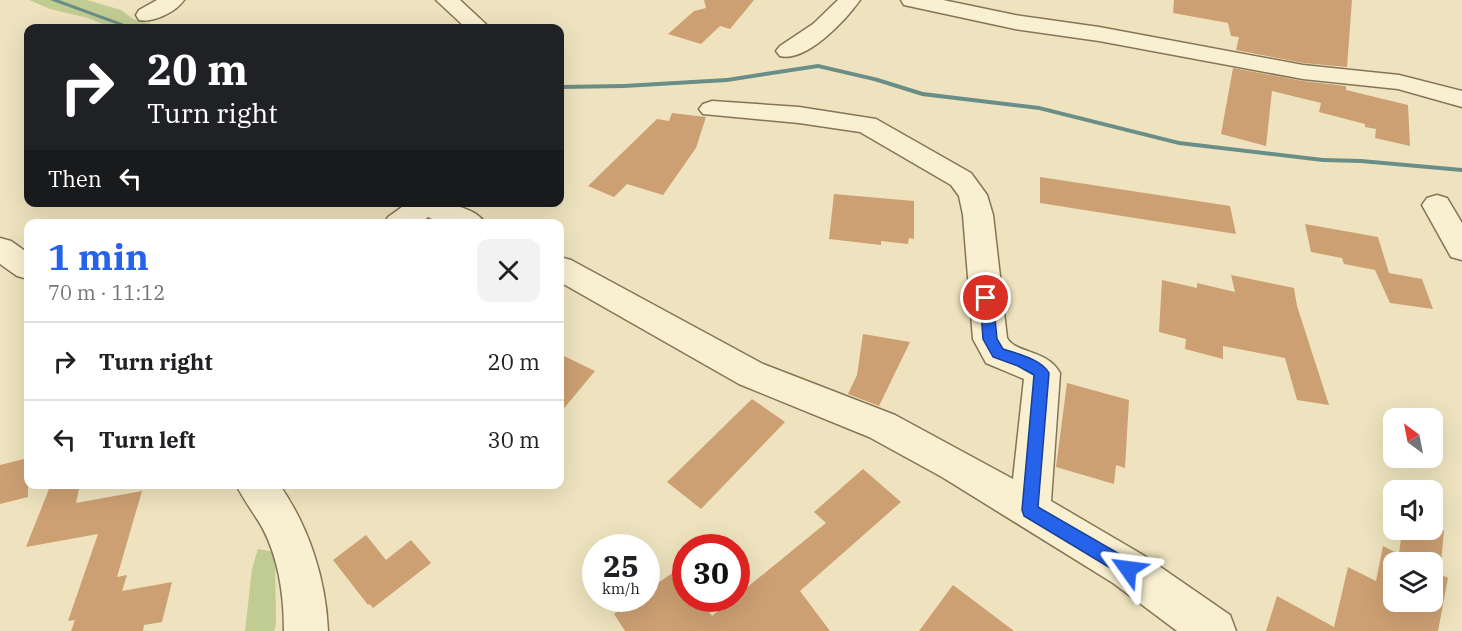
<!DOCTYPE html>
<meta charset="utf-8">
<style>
body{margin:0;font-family:"IBM Plex Serif",serif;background:#f2f2f2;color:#202124;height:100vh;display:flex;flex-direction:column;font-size:22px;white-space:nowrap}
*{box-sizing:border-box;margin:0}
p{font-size:20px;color:#757577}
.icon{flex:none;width:33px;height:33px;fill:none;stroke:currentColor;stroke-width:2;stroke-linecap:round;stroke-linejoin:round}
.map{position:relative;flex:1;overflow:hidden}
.side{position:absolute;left:24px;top:219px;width:540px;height:270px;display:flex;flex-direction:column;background:#fff;border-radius:12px;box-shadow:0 6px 24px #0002}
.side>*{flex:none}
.guide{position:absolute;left:24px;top:24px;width:540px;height:183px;border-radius:12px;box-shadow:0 6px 24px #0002;background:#202124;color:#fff;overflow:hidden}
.needle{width:39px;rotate:328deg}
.buttons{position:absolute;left:1383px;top:408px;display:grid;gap:12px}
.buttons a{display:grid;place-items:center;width:60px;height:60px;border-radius:12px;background:#fff;box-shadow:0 6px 24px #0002;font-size:30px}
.speed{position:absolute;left:582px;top:534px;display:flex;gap:12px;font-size:30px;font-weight:700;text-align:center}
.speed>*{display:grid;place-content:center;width:78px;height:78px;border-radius:50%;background:#fff;box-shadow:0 6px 24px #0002;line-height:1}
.speed small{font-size:15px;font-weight:400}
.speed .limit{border:9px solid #d22;background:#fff;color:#111}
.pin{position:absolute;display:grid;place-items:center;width:51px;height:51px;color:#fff;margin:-26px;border:3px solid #fff;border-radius:50%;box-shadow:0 2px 6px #0007}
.me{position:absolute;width:66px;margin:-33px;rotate:301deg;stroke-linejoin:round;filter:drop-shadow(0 0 4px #0008)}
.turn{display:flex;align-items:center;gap:21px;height:126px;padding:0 24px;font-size:27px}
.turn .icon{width:78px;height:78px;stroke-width:2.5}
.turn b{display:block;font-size:42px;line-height:51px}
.then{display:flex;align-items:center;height:57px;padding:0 24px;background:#0003;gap:12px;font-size:22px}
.round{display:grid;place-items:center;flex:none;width:63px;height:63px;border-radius:12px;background:#f2f2f2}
.head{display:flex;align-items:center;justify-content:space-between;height:102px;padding:0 24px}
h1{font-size:36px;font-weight:700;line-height:45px;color:#2563eb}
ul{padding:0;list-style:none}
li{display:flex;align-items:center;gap:18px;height:78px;padding:0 24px;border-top:2px solid #e0e0e0}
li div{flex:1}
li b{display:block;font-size:22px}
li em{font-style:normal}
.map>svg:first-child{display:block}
</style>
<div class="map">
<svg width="1462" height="631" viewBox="0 0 1462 631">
<rect width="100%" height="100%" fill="#eee3be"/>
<g fill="#c0cc92">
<polygon points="29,0 87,0 121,10 133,19 167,28 112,28 88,18 50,9"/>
<polygon points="258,549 275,552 276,624 274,631 245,631 252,569"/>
</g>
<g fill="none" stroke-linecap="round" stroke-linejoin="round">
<g fill="#698d87" fill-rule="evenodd">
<polygon points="50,0 59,0 135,28 127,28"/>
<polygon points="818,64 878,78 923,92 1039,106 1179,141 1323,158 1361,159 1462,168 1462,172 1361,163 1323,162 1179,145 1039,110 922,96 874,81 818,68 727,82 624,88 560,89 560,85 624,84 727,78"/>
</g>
</g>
<g fill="#cda073" fill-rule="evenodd">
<polygon points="704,0 754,0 730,29 720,26 701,44 668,34 694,11 706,8"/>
<polygon points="1174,0 1352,0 1347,67 1303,63 1236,50 1239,37 1231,36 1228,23 1173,13"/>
<polygon points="1233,68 1303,81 1346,86 1346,90 1408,105 1410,146 1375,138 1376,129 1365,127 1365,124 1319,112 1321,103 1272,91 1266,146 1221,134"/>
<polygon points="672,113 706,117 696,148 663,195 627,184 614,197 588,186 657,119 669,121"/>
<polygon points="1040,177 1230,206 1236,234 1040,203"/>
<polygon points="834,194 914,201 914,239 909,238 908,244 881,241 881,245 829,239"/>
<polygon points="1305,224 1378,237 1389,273 1422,279 1433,309 1390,303 1375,270 1344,264 1342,258 1311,252"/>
<polygon points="1231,275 1294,288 1297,306 1329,405 1297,400 1285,358 1223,346 1223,359 1185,349 1186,339 1159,332 1162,280 1197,288 1197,283 1235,292"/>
<polygon points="863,334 910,342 879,406 848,394 857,375"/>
<polygon points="560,354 595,371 560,413"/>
<polygon points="1067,383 1129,400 1125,468 1116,465 1114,484 1056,467"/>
<polygon points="752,399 785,422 701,509 667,482"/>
<polygon points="28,458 28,497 0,504 0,465"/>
<polygon points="863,469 901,502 800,591 830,631 625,631 614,614 636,598 646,598 646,591 686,564 686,598 699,598 712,616 826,523 814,512"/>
<polygon points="51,484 80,484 76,503 142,491 117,577 127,575 122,591 172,582 162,622 144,625 143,631 71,631 75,620 68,621 98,534 26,547"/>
<path d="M 1402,530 L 1444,530 L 1440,574 L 1448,578 L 1438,631 L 1266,631 L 1277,596 L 1334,627 L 1348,567 L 1376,581 L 1383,546 L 1399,554 ZM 1394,562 L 1432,562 L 1432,602 L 1394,602 Z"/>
<polygon points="366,535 386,560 411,540 431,563 373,608 370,604 368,605 333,560"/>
<polygon points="953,585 1014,631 919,631"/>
</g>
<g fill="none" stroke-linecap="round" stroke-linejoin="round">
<defs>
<g id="minor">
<path d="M 157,0 L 184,0 C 176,12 153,23 139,20 L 136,15 L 139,10 Z"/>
<polygon points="436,0 460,0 490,28 466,28"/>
<path d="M 838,0 L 860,0 C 846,20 806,63 780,56 L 776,51 L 780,46 L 813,24 Z"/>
<polygon points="901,0 943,0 1015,15 1099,27 1303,65 1399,75 1462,91 1462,107 1398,89 1303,79 1099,41 1015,29 904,5"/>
<path d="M 712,101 L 799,107 L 876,119 L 971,173 L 987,195 L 993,215 L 1007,338 C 1016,354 1047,349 1060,373 L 1051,501 L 1143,555 L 1230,615 L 1236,631 L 1177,631 L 1113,583 L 942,477 L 869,437 L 739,384 L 560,282 L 560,257 L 571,260 L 763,364 L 895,415 L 1013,479 L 1024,379 L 986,363 L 973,339 L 963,215 L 959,196 L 951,185 L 860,132 L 799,123 L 703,114 L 699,109 L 703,104 Z"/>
<polygon points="1437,195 1447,198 1462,223 1462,260 1451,257 1422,205 1427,198"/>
<path d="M 409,202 C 431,202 472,202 486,224 L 442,224 L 428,217 L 420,224 L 384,224 L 388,217 Z"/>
<polygon points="0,238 11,241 28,253 28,279 17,276 0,264"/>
<path d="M 236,484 L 279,484 C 309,527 326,579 328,631 L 284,631 C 284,596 279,560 263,529 C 255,514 243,500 236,484 Z"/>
</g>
</defs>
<use href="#minor" stroke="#867457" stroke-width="3"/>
<use href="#minor" fill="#f9f0d1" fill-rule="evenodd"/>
</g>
<path fill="#2563eb" stroke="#184099" stroke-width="1.5" d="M 986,293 L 993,298 L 997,339 L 1003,349 C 1018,354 1041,359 1049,373 L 1038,507 L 1135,563 L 1137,569 L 1135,575 L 1128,577 L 1122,575 L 1024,516 L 1022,510 L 1034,375 L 1018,366 L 993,357 L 983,339 L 980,298 Z"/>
</svg>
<div class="buttons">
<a><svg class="needle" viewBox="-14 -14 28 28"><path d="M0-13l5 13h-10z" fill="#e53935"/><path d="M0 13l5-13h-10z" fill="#757577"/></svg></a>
<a><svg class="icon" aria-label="sound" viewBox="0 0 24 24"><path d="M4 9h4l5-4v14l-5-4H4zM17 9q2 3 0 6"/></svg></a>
<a><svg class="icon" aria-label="layers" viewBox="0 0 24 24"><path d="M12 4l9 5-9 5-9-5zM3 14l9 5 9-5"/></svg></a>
</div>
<div class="speed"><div>25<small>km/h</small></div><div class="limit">30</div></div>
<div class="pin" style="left:986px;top:298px;background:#d93025"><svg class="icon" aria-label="arrive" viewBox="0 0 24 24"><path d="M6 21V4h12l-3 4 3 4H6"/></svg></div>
<svg class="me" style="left:1128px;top:569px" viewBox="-20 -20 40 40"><path d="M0-17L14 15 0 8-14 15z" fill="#2563eb" stroke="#fff" stroke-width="4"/></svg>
<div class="guide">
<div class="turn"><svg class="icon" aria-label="right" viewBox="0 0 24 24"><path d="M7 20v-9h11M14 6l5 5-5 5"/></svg><div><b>20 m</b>Turn right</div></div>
<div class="then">Then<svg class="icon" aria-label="left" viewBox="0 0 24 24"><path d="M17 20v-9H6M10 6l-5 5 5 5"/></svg></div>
</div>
<section class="side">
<div class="head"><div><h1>1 min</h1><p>70 m · 11:12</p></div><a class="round"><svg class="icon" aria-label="close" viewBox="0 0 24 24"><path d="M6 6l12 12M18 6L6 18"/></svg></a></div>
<ul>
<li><svg class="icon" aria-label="right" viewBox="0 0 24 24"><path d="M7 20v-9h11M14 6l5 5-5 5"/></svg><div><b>Turn right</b></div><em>20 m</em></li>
<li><svg class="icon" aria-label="left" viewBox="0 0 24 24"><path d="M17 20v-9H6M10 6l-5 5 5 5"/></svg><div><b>Turn left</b></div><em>30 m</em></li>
</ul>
</section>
</div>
